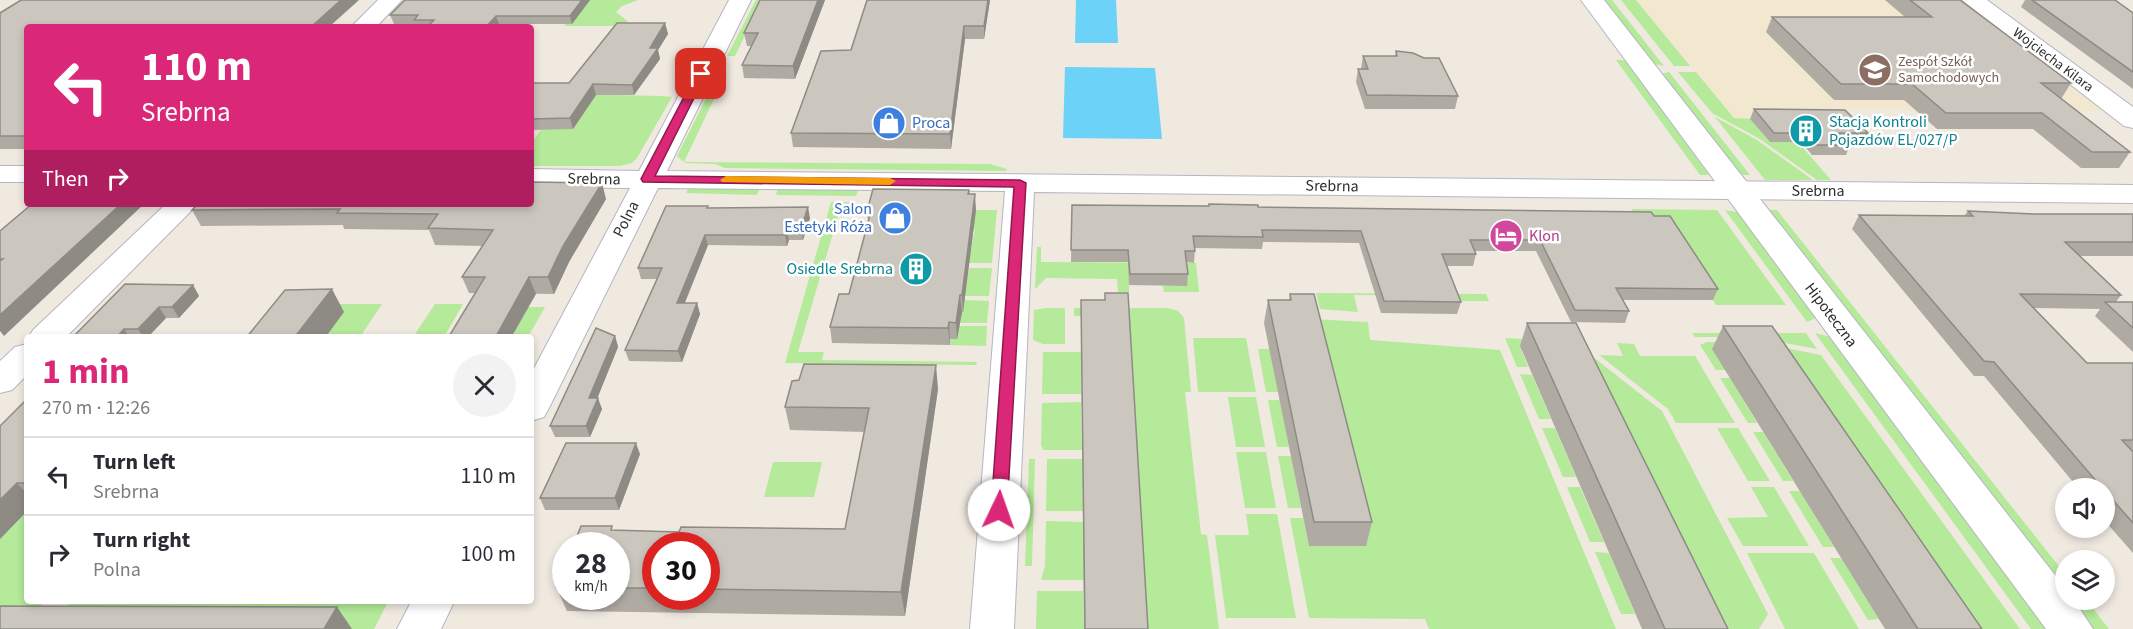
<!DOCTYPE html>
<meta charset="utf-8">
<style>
body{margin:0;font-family:"Source Sans 3",sans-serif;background:#f2f2f3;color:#2b2b33;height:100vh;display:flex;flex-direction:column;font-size:22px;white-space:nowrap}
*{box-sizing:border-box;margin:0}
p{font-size:20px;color:#7c7c81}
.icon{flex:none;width:33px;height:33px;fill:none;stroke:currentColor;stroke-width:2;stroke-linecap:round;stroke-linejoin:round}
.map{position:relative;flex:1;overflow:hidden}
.side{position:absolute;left:24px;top:334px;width:510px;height:270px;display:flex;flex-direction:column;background:#fff;border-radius:6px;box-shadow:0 3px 9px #0003}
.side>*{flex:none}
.guide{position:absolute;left:24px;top:24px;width:510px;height:183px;border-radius:6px;box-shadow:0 3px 9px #0003;background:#db2777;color:#fff;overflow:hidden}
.controls{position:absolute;left:2055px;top:478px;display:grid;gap:12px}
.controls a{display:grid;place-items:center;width:60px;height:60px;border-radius:50%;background:#fff;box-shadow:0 3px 9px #0003;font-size:30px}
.speed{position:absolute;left:552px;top:532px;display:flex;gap:12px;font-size:30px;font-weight:700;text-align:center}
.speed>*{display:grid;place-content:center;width:78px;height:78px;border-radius:50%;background:#fff;box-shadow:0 3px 9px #0003;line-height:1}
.speed small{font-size:15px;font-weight:400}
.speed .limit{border:9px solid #d22;background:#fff;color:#111}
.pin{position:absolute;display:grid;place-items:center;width:51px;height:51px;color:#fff;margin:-26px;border-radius:12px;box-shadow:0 3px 9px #0006}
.me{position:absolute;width:66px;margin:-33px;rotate:3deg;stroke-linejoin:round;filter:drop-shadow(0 0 4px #0008)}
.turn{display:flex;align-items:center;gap:21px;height:126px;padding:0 18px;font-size:27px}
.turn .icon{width:78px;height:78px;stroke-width:2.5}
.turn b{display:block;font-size:42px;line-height:51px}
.then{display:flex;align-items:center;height:57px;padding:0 18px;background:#0003;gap:12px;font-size:22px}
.round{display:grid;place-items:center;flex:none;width:63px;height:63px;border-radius:32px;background:#f2f2f3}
.head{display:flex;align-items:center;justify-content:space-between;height:102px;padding:0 18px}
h1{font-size:36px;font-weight:700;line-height:45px;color:#db2777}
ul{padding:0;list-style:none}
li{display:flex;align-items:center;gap:18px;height:78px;padding:0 18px;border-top:2px solid #e1e1e2}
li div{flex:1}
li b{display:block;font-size:22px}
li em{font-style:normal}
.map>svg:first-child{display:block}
</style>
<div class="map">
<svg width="2133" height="629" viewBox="0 0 2133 629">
<rect width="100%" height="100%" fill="#f0e9e0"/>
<polygon fill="#f2e7cf" points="1636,0 1963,0 2109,111 1832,109 1864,143 1770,142 1750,119 1734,118"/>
<g fill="#b4ea99">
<polygon points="583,0 638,0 622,6 616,12 627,21 629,26 564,26"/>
<polygon points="756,0 762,0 735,56 727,56"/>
<polygon points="1603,0 1612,0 1664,66 1653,64"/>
<polygon points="1621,0 1636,0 1690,66 1674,66"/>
<polygon points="1616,60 1625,60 1709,175 1700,175"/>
<polygon points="1669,72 1750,175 1741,175 1661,74"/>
<polygon points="1678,72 1696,72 1734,118 1750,119 1770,142 1798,142 1831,180 1817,180 1760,139 1712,113"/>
<polygon points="565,94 662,96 672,97 637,158 632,163 620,166 531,166 531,144"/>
<polygon points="707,97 715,97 684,162 990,164 1007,169 1006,171 725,168 715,164 685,163 677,156"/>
<polygon points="1715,117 1757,140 1813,180 1765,180"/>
<polygon points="689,186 755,187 759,190 757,195 686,193"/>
<polygon points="778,187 854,187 858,190 856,196 776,195"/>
<polygon points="831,202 854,202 851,206 841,206 798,352 824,352 822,360 977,362 976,365 785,363"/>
<polygon points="1631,209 1717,210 1786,305 1716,305 1665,227 1634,213"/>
<polygon points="976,210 997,210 992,263 968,263 975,229 973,229"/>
<polygon points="1725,210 1737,212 1816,318 1807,322"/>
<polygon points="1768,210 1777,210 2065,574 2065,594"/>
<polygon points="1037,247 1041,247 1041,262 1196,263 1199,292 1164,292 1163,286 1187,285 1129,283 1129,292 1118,292 1117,279 1046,278 1035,289"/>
<polygon points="970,268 992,268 989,296 963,296 967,284 965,284"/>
<polygon points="1316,293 1486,294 1489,301 1452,301 1450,296 1354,295 1358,312 1320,309"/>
<polygon points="963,300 989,301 987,323 960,323"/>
<polygon points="306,304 382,304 360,337 325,337 343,312"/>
<polygon points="435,304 463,304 444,337 413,337"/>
<polygon points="528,307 545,307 528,337 511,338"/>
<polygon points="1046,308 1065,308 1065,344 1043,344 1033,340 1034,310"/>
<polygon points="1074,308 1168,308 1178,311 1184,318 1191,392 1185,392 1201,534 1207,535 1219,629 1145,629 1126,316 1074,316"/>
<polygon points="1310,319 1368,322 1370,340 1500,350 1616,629 1429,629 1425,619 1309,618 1290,518 1303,518 1309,546"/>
<polygon points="959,326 987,326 986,346 950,345 950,339 957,339"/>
<polygon points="1692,333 1806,333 1817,349 1752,337 1695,337"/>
<polygon points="1815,333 1831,337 2049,629 2031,629"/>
<polygon points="1193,338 1246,338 1256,392 1198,392"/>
<polygon points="1505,338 1574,342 1662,411 1768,614 1759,629 1702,629 1520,347 1528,367 1517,367"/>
<polygon points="1707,342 1755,342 1821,355 2020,629 1946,629 1725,370 1716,370 1700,345"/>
<polygon points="1617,343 1634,344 1640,356 1695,356 1735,423 1676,423 1668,409 1599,355 1623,356"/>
<polygon points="1258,349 1270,349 1278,392 1266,392"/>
<polygon points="1043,352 1081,352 1081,394 1042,394"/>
<polygon points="1520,374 1532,375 1551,419 1539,419"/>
<polygon points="1720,378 1730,378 1757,423 1748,423"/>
<polygon points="1228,397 1256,397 1265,447 1236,447"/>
<polygon points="1268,400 1280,400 1289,447 1277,447"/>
<polygon points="1081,402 1082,450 1043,450 1041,445 1042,403"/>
<polygon points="1542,428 1555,428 1576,477 1563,477"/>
<polygon points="1717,428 1738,428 1770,481 1748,481"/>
<polygon points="1753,432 1763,432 1793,481 1783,481"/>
<polygon points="1236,452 1266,452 1276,508 1245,508"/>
<polygon points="1278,456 1291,456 1301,508 1288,508"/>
<polygon points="1029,459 1035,459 1032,566 1025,566"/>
<polygon points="1047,459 1082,459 1083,511 1046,511"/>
<polygon points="773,462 822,462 814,497 764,497"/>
<polygon points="1567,487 1580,487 1604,542 1590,542"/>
<polygon points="1751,487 1774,487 1809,546 1743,546 1727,518 1768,517"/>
<polygon points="1789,491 1800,491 1834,547 1823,547"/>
<polygon points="27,508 27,602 44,602 37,610 0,609 0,539"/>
<polygon points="1246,514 1277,514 1296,618 1226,618 1215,535 1249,535"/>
<polygon points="1046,521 1083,522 1084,580 1041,580 1045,566"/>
<polygon points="1595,552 1609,553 1635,614 1621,614"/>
<polygon points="1747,553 1814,553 1859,629 1785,629"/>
<polygon points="1830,558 1841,558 1879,619 1868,620"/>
<polygon points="1037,591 1083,591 1084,629 1036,629"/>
<polygon points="2071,600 2086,600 2109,629 2093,629"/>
<polygon points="71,602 388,602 374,629 48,629"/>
</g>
<g fill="#6dd2f8">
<polygon points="1076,0 1116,0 1118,43 1075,43"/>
<polygon points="1065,67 1155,68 1162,139 1063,138"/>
</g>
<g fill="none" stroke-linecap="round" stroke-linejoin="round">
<defs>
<g id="street">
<polygon points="378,0 402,0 376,27 351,27"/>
<polygon points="729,0 751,0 667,171 2133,185 2133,203 1034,192 1014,629 970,629 1005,191 658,188 549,408 544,417 531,421 531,374 630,188 531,187 531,169 639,171"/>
<polygon points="1962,0 1987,0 2133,107 2133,128 2124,126"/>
<rect x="0" y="166" width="27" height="16"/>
<polygon points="166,204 198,204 65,338 28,338 33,330"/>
<polygon points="27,344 27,375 12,390 0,393 0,361 15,347"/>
<polygon points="411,602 454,602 441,629 397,629"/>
</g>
<polygon id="secondary" points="1581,0 1604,0 2066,589 2066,600 2074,600 2093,629 2046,629"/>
</defs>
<use href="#street" stroke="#b4b6c2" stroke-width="2"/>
<use href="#secondary" stroke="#b4b6c2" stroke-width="2"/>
<use href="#street" fill="#fff" fill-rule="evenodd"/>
<use href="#secondary" fill="#fff" fill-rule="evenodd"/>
</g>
<g fill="#afaba3" fill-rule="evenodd">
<polygon points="590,0 572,24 499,24 497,27 416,27 415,24 394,24 390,15"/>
<polygon points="760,0 825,0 795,79 744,78 742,65 751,46 747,46 744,33"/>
<polygon points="867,0 990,0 984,39 965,39 951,149 793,147 791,133 851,50"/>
<polygon points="1885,0 1960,0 2071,83 2061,99 2130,152 2119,168 2081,168 2033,129 1937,129 1904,100 1834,100 1766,32 1772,17 1905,17"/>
<polygon points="2025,0 2115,0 2133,13 2133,89 2021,7"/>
<polygon points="0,13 27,27 27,149 0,149"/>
<polygon points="665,23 668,34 658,50 660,59 634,95 596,95 573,129 531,130 531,83 569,83"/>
<polygon points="1396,51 1458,96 1455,109 1365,109 1356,82 1358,69 1361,69 1363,56 1395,56"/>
<polygon points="1754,109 1868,133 1864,143 1848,143 1850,145 1846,155 1812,155 1801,142 1770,142 1750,119"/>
<polygon points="969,190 970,194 976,210 963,312 962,312 957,339 950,339 950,345 832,343 830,327 849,294 868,222 867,211"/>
<polygon points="606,199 569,262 554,294 469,293 462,277 483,246 435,245 429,230 344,229 343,225 201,226 192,210"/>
<polygon points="1072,205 1258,207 1654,216 1718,289 1713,300 1623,300 1629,311 1625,323 1571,322 1536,251 1475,251 1476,254 1473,266 1446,266 1461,302 1457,314 1381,313 1359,243 1263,242 1262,249 1195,248 1194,263 1186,262 1188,274 1187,286 1129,285 1128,262 1071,262"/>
<polygon points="709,208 810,218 803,240 789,240 787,246 708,245 685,303 697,303 700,314 682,362 629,361 625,350 657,279 641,279 638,268"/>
<polygon points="1968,211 2035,214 2133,214 2133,256 2080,256 2121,295 2116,302 2133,302 2133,352 2095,316 2100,309 2034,308 2087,363 2133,363 2133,553 2104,520 2104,489 2079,489 1984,376 1974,376 1852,229 1859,215 1964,216"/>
<polygon points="193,285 199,296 179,318 166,318 147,338 72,338"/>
<polygon points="1290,294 1372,522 1366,546 1309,546 1264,323 1268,300 1289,300"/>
<polygon points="1081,300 1148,629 1084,629"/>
<polygon points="1527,323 1728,629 1642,629 1520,346"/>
<polygon points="1723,326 1982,629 1885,629 1712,349"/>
<polygon points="615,336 618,347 597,398 602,409 590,437 555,437 550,426"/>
<path d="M 938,389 L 905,616 L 567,611 L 556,587 L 566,564 L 566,597 L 616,597 L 616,546 L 614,530 L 679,532 L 845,529 L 864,432 L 790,430 L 785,407 ZM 656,546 L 706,546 L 706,597 L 656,597 Z"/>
<polygon points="27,399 27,511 0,539"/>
<polygon points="640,454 619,510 545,510 540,498"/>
</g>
<g fill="#8e8b85">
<polygon points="341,0 359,0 329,27 311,27"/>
<polygon points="582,0 590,0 572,24 570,16"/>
<polygon points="818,0 825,0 795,79 793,66"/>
<polygon points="988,0 990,0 984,39 984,26"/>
<polygon points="496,16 499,24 497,27 486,27"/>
<polygon points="665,23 668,34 658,50 660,59 634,95 632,85 650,48"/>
<polygon points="964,26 965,39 951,149 950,134"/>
<polygon points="593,84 596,95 573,129 570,118"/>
<polygon points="602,183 606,199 569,262 554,294 548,277 563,246"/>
<polygon points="975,194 976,210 963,312 962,295"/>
<polygon points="121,204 144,204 4,336 0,331 0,315"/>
<polygon points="808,207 810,218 803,240 801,229"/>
<polygon points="787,229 789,240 787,246 785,235"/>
<polygon points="705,235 708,245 680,314 677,303"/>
<polygon points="529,277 536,294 511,338 495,338"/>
<polygon points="193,285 199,296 179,318 172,307"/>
<polygon points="332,289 344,312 325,338 294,338"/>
<polygon points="960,295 962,312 957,339 956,323"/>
<polygon points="697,303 700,314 682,362 678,351"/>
<polygon points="159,307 166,318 147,338 144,338 138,329"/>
<polygon points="949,322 950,339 950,345 948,328"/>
<polygon points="124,329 130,338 116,338"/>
<polygon points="615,336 618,347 593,409 589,398"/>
<polygon points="936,365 938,389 905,616 901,592"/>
<polygon points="598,398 602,409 590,437 586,426"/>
<polygon points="636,443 640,454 619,510 615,498"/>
<polygon points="17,483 27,494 27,511 0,539 0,500"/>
<polygon points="337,607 352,629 324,629"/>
</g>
<g fill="#cbc7be" stroke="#8e8b85" stroke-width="1.5">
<polygon points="21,0 341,0 311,27 27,27 27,136 0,136 0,13"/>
<polygon points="405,0 582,0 570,16 496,16 486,27 427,27 434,20 414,20 418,15 390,15"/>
<polygon points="760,0 818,0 793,66 742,65 758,33 744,33"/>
<polygon points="867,0 988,0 984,26 964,26 950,134 791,133 821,51 851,50"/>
<polygon points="1910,0 1960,0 2071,83 2041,83 2130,152 2092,152 2042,113 1946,113 1912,84 1841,84 1772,17 1932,17"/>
<polygon points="2032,0 2115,0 2133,13 2133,72"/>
<polygon points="617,23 665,23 650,48 658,48 632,85 593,84 570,118 531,119 531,83 569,83"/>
<polygon points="1396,51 1413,53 1424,58 1439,58 1458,96 1367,95 1358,69 1368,69 1363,56 1397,56"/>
<polygon points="1754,109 1845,110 1868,133 1839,133 1850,145 1817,145 1806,133 1774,133"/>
<polygon points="531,182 602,183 563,246 548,277 529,277 495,338 448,338 485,277 462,277 493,230 428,228 438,214 337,213 340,209 192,210 198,204 531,204"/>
<polygon points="873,189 969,190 968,194 975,194 962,295 960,295 956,323 949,322 948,328 830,327 839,294 849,294 871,211 867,211"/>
<polygon points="32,204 121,204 0,315 0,261 3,259 0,259 0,231"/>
<polygon points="1209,204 1258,205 1258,207 1651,212 1654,216 1670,216 1718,289 1616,288 1629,311 1575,310 1540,240 1470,240 1476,254 1442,254 1461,302 1384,301 1361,231 1262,230 1263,237 1193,236 1195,251 1185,251 1188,274 1130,274 1128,250 1071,250 1072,205 1209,206"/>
<polygon points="666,206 708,206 707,208 808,207 801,229 787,229 785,235 705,235 677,303 697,303 678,351 625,350 662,268 638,268"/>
<polygon points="1968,211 2035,214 2133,214 2133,242 2065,242 2121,295 2020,294 2087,363 2133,363 2133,440 2122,440 2133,452 2133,523 2104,490 2104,489 2103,489 1994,362 1984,361 1859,215 1973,216"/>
<polygon points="125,284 193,285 172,307 159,307 138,329 124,329 116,338 72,338"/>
<polygon points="332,289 294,338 246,338 285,290"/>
<polygon points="1105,293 1128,293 1148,629 1085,629 1081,300 1105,300"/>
<polygon points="1290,294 1314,294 1372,522 1314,522 1268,300 1291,300"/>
<polygon points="2105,302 2133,302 2133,328"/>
<polygon points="1527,323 1576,323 1728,629 1665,629"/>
<polygon points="1723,326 1772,326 1982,629 1918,629"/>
<polygon points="596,328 615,336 589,398 598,398 586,426 550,426"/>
<polygon points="804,364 936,365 901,592 706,589 706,546 656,546 656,588 616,588 616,546 573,546 581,526 612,526 611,530 679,532 681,527 845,529 869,408 785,407 792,381 799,380"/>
<polygon points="27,399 27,483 17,483 0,500 0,426"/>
<polygon points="566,443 636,443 615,498 540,498"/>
<polygon points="566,564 566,587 556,587"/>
<polygon points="0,606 337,607 324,629 0,629"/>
</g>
<polygon fill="#db2777" stroke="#8e194d" stroke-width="1.5" points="701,71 706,74 655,176 1020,180 1026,183 1007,510 1005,515 999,517 993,515 991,510 1014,187 643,182 641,179 696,74"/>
<polygon fill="#f59e0b" points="726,176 890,178 896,181 890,185 722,182 720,180"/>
<defs>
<symbol id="school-disc" viewBox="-11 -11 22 22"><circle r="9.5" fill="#8d6e63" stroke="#fff"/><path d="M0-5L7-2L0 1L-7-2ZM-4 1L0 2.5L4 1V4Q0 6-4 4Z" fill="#fff"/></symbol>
<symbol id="shop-disc" viewBox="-11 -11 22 22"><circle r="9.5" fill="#3f7fe0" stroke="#fff"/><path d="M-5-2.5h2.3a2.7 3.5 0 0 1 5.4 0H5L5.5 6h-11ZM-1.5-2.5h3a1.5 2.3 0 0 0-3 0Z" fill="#fff"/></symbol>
<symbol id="building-disc" viewBox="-11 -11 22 22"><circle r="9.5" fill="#0f9aa8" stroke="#fff"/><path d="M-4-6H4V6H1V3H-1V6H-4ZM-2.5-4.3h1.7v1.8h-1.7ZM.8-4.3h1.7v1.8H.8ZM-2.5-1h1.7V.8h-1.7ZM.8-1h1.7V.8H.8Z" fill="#fff"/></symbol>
<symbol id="hotel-disc" viewBox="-11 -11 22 22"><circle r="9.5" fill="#d1479c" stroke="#fff"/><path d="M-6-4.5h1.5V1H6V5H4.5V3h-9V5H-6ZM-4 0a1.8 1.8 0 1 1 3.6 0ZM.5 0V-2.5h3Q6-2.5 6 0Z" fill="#fff"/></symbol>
</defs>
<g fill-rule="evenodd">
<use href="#school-disc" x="1856" y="51" width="38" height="38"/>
<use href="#shop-disc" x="870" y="104" width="38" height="38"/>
<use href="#building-disc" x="1787" y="112" width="38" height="38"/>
<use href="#shop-disc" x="876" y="199" width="38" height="38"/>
<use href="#hotel-disc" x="1487" y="217" width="38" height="38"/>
<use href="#building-disc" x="897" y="250" width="38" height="38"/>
</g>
<g text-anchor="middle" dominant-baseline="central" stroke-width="5" stroke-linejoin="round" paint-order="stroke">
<g font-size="14" fill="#2e2e2e" stroke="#fff">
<text transform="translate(2053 60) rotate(37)">Wojciecha Kilara</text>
</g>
<g font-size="14" fill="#785e54" stroke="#fff" text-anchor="start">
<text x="1898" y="62">Zespół Szkół<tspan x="1898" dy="16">Samochodowych</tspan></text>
</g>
<g font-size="16" fill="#0d838f" stroke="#fff" text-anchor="start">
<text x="1829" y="122">Stacja Kontroli<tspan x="1829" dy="18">Pojazdów EL/027/P</tspan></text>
<text x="893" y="269" text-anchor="end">Osiedle Srebrna</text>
</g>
<g font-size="16" fill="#366cbe" stroke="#fff" text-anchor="start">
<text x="912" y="123">Proca</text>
<text x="872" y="209" text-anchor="end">Salon<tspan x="872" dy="18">Estetyki Róża</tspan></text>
</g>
<g font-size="16" fill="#2e2e2e" stroke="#fff">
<text transform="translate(594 179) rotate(1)">Srebrna</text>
<text transform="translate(1332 186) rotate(1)">Srebrna</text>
<text x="1818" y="191">Srebrna</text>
<text transform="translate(626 219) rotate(-63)">Polna</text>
<text transform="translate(1831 315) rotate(53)">Hipoteczna</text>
</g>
<g font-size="16" fill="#b23c85" stroke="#fff" text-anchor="start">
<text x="1529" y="236">Klon</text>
</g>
</g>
</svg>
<div class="controls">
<a><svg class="icon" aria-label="sound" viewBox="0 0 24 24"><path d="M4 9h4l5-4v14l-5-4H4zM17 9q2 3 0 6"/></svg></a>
<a><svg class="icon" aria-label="layers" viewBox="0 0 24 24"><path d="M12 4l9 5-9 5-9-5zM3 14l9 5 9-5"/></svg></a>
</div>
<div class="speed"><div>28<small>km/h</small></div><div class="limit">30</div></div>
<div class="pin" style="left:701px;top:74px;background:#d93025"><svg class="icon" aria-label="arrive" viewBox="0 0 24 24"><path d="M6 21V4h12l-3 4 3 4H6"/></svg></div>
<svg class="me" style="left:999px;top:510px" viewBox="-20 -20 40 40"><circle r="19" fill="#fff"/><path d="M0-13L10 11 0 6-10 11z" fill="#db2777"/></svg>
<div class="guide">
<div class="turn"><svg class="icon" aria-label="left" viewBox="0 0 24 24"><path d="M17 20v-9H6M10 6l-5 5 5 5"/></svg><div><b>110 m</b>Srebrna</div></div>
<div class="then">Then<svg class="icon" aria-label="right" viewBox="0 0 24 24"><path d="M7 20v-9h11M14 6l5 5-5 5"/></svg></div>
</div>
<section class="side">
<div class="head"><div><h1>1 min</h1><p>270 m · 12:26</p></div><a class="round"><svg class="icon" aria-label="close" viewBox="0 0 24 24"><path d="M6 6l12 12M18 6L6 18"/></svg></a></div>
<ul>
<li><svg class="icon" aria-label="left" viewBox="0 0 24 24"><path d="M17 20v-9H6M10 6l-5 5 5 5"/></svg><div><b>Turn left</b><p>Srebrna</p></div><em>110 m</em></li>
<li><svg class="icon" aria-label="right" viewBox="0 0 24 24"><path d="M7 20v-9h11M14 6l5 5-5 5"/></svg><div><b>Turn right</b><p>Polna</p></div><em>100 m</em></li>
</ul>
</section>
</div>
